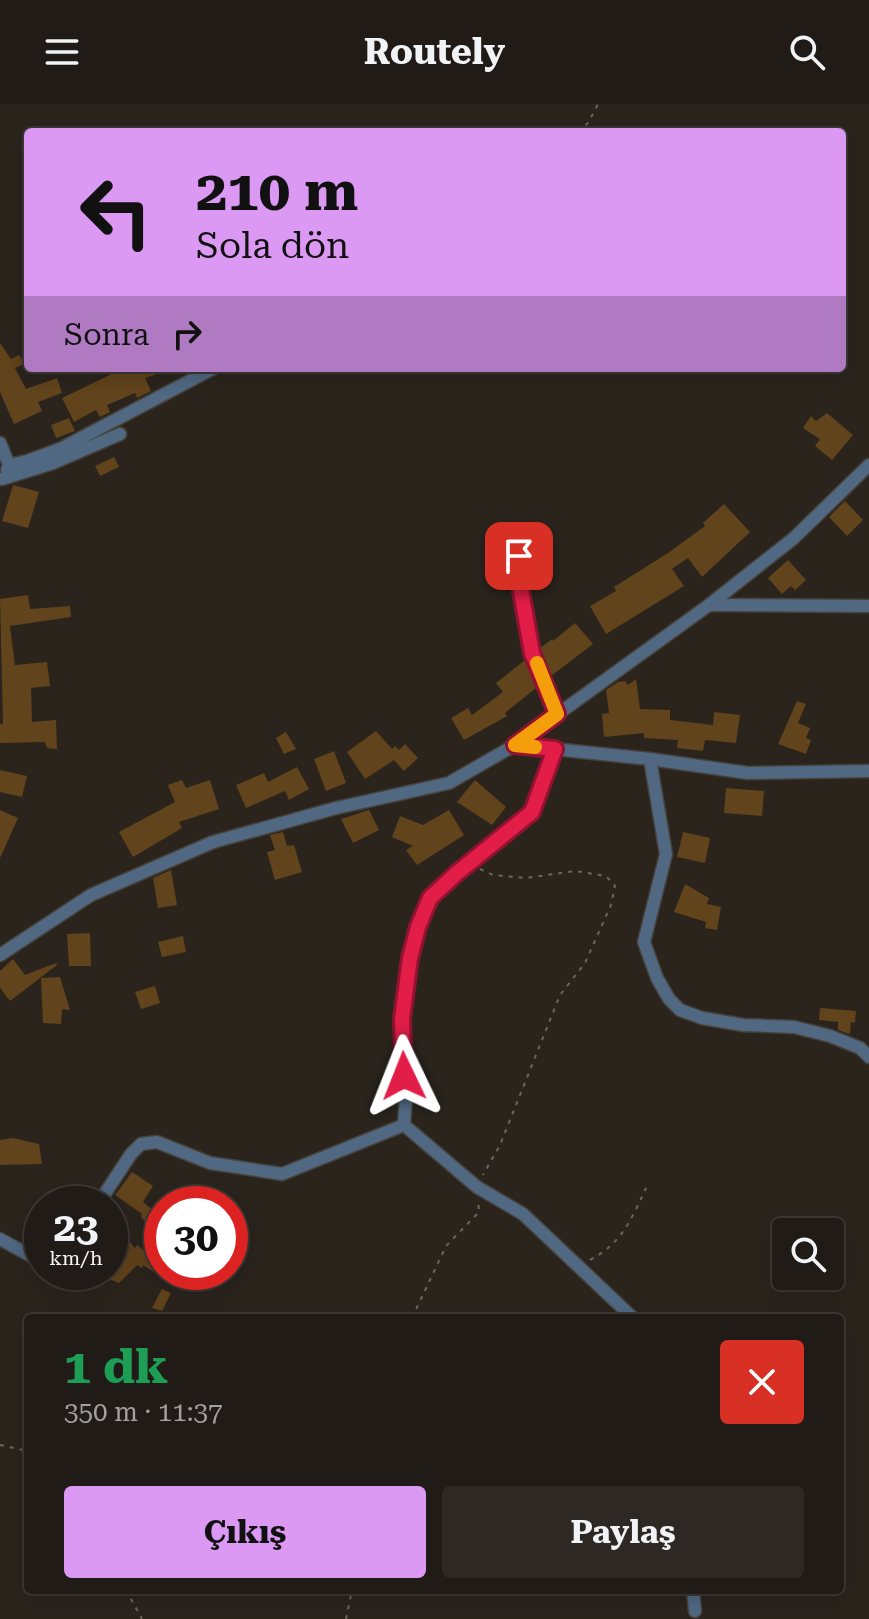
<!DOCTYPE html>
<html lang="tr">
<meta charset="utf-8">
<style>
body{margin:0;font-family:"Roboto Serif",serif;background:#2d2823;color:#f1f3f6;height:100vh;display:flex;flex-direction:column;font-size:30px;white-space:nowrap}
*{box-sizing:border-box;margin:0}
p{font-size:26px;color:#a2a1a1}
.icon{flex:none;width:44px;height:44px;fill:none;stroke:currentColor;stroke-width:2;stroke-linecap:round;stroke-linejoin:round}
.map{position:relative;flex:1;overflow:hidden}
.side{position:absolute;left:24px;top:1210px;width:820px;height:280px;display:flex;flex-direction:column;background:#201b16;border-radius:8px;box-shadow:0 4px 20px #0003,0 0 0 2px #3d3935}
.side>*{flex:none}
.top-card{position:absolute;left:24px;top:24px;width:822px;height:244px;border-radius:8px;box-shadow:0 4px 20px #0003,0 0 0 2px #3d3935;background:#dc99f4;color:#111;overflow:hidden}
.controls{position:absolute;left:772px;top:1114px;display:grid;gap:16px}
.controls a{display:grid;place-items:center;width:72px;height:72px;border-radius:8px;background:#201b16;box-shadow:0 4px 20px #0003,0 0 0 2px #3d3935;font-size:40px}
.speed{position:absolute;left:24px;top:1082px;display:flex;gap:16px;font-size:40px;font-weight:700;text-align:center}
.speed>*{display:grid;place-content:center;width:104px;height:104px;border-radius:50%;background:#201b16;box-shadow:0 4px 20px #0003,0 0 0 2px #3d3935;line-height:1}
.speed small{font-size:20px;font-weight:400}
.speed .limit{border:12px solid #d22;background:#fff;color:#111}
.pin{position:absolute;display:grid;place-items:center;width:68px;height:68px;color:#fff;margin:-34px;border-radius:16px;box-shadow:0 4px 12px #0006}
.me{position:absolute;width:88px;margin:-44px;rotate:358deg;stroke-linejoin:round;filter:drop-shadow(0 0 6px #0008)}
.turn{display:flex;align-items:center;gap:28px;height:168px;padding:0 40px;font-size:36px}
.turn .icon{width:104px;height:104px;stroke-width:2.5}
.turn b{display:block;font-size:56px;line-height:68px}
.then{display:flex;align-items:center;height:76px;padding:0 40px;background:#0003;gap:16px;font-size:30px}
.round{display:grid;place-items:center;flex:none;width:84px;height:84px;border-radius:8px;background:#2d2823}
.summary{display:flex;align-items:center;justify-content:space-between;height:136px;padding:0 40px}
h1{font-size:48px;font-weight:700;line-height:60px;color:#1e9e55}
.button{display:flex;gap:16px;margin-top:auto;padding:16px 40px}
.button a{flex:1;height:92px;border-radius:8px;background:#dc99f4;color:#111;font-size:32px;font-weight:700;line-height:92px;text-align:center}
.button a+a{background:#2d2823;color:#f1f3f6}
header{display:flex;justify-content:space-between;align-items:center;height:104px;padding:0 40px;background:#201b16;font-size:36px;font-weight:700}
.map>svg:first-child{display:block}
</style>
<header><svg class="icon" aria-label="menu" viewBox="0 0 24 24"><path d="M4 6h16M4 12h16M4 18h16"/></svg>Routely<svg class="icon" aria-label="search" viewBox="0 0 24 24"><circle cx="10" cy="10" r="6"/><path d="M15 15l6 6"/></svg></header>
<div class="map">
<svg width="869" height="1515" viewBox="0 0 869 1515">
<rect width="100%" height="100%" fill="#2a241d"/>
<g fill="#61431c">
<polygon points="0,239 11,255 19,251 24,260 15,264 26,285 57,274 62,289 38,298 42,307 14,320 0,288"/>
<polygon points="124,264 169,264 169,266 145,274 151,287 137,294 135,289 107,301 110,308 100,313 96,306 74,318 62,294"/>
<polygon points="827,309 853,331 832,356 815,342 820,335 803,324 811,312 816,317"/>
<polygon points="69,314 75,327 56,334 51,321"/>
<polygon points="114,353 119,363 100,372 95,362"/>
<polygon points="13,381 39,388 28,424 2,417"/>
<polygon points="845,397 863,416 847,432 829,413"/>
<polygon points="724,400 750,428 702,473 688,454 672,465 684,482 606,530 590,502 616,487 614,483 668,449 705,422 703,419"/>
<polygon points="788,456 806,476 795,486 791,482 782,490 768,474"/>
<polygon points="28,491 30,505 70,502 71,513 10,522 15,561 47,558 50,582 31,584 32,618 56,616 57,645 47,644 45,638 0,639 0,620 3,620 0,495"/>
<polygon points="575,519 593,540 551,572 540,544 552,535 553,537"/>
<polygon points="525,556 536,584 505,609 507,612 464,636 451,614 468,604 472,611 503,588 496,579"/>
<polygon points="636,575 640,605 670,606 670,616 713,621 714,608 740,611 736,639 705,636 703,647 677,644 678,636 644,634 644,629 604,633 602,610 609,609 606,586 618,578 625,577 628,581"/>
<polygon points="797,597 806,600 798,619 810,624 806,634 811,636 806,650 778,640"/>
<polygon points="376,627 392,645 395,642 399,646 405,640 418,654 404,667 394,656 365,675 347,648"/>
<polygon points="286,628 296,645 284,650 276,634"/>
<polygon points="334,647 346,679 326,687 314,655"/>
<polygon points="297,663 309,685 289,696 285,687 246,704 236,681 264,669 268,678"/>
<polygon points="0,666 27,672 22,693 0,688"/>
<polygon points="182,676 186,684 210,676 219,705 179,718 182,724 133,753 119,728 175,698 168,681"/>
<polygon points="475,676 506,703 492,721 457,698"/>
<polygon points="726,684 764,687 762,712 724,709"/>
<polygon points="0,706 18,714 0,754"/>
<polygon points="369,706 379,726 353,739 341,715"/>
<polygon points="449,706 464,731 417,761 406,746 413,742 392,733 400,712 423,721"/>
<polygon points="283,728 287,742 294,741 302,768 275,776 267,748 275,746 270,731"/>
<polygon points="683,728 710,734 705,759 677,753"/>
<polygon points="171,766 177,801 158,804 153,774"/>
<polygon points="685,780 709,794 707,800 721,803 717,826 705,824 706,818 674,808"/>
<polygon points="90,829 91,862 69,862 67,830"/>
<polygon points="183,832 186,848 162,853 158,838"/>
<polygon points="13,855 25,871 56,859 57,861 10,897 0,884 0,867"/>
<polygon points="60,873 70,906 62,905 61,920 43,919 41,874"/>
<polygon points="155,882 160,899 141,905 135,888"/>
<polygon points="820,904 856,907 855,919 851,918 850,930 838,926 838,918 819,916"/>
<polygon points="13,1034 39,1040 42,1060 0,1061 0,1036"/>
<polygon points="132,1068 153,1082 143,1098 160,1112 150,1123 141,1113 142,1110 115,1091"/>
<polygon points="114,1121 135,1144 137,1141 162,1161 162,1173 143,1161 142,1164 137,1161 119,1179 92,1169 110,1168 110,1127"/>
<polygon points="162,1185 171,1189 162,1207 152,1204"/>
</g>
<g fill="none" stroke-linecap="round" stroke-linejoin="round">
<defs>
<g id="minor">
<polyline points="0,339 9,361 7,366"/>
<polyline points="9,361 27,357 62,344 214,264"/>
<polyline points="2,375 53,359 120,330"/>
<polyline points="519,452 520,481 532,549 557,610"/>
<polyline points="709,501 869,502"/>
<polyline points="515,641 650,655 748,669 869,667"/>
<polyline points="650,655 666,750 644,838 657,874 669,895 680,906 702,914 743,921 794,923 830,932 860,944 869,953"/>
<polyline points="0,851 91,791 213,738 336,704 449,679 515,641 709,501 794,434 869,361"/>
<polyline points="404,1021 407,979 402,915 410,854 418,823 430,794 457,769 532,708 555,645"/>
<polyline points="404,1021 477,1083 523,1110 633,1214"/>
<polyline points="98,1100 131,1050 141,1040 157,1038 210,1059 282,1070 404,1021"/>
<polyline points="0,1135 42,1158"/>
<polyline points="693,1486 695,1507"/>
</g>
</defs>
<use href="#minor" stroke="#46413a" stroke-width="15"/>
<g stroke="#6c6660" stroke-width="2" stroke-dasharray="4 6" stroke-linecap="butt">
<polyline points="578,28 588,19 598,0"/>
<polyline points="480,765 493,771 526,774 575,767 606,772 615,782 611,801 585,859 560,891 500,1041 483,1071"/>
<path d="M 590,1156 C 622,1139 631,1116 646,1084"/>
<polyline points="412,1214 446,1142 479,1108 478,1096"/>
<polyline points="0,1341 28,1347"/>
<polyline points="126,1486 142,1515"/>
<polyline points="346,1515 352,1486"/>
</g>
<use href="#minor" stroke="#506882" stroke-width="12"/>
</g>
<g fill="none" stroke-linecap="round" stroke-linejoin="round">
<defs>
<polyline id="route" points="404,972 402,915 410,854 418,823 430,794 457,769 532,708 555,645 515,641 557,610 532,549 520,481 519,452"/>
</defs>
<use href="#route" stroke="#92132f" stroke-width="20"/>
<use href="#route" stroke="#e11d48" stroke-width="14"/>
<polyline stroke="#f59e0b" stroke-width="14" points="535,643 515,641 557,610 537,559"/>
</g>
</svg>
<div class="controls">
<a><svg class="icon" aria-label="search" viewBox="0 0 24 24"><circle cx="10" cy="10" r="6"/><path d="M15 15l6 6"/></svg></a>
</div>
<div class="speed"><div>23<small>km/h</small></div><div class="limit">30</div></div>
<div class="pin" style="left:519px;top:452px;background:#d93025"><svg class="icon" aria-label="arrive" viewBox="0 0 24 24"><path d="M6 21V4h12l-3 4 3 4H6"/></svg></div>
<svg class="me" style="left:404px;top:972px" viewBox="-20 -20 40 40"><path d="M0-17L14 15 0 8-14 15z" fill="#e11d48" stroke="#fff" stroke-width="4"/></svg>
<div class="top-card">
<div class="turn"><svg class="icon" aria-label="left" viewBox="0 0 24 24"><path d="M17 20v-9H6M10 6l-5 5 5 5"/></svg><div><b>210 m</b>Sola dön</div></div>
<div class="then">Sonra<svg class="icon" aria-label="right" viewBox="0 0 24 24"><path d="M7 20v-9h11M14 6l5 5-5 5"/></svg></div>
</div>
<section class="side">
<div class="summary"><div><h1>1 dk</h1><p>350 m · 11:37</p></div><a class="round" style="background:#d93025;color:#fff"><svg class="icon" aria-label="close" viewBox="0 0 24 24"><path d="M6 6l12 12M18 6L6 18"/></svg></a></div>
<div class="button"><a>Çıkış</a><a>Paylaş</a></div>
</section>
</div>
